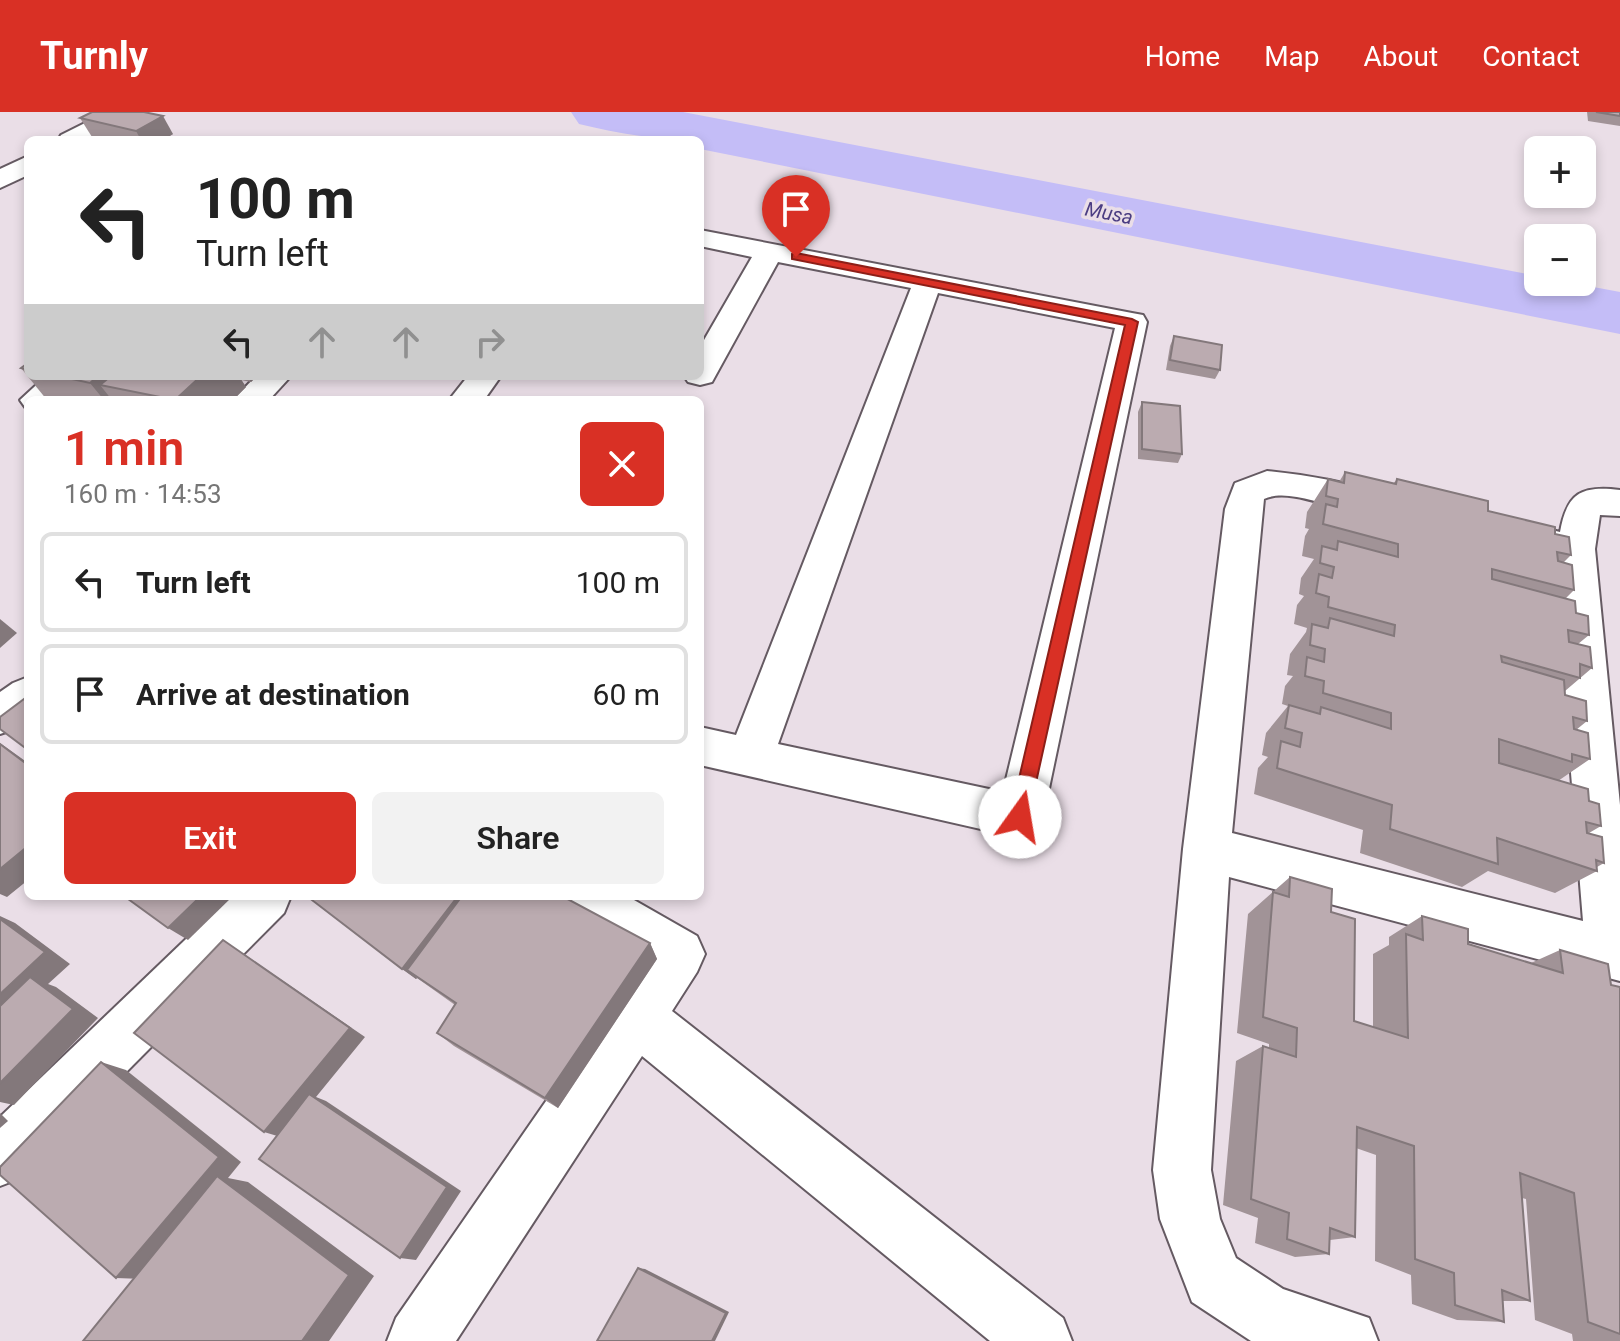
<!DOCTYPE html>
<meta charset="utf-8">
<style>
body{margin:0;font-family:Roboto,sans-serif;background:#f2f2f2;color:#222;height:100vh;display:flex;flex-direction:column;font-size:30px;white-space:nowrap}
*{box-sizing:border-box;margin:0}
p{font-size:26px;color:#767676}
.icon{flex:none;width:44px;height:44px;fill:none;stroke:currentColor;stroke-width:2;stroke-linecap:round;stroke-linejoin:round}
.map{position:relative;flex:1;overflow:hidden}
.side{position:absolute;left:24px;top:284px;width:680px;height:504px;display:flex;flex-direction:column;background:#fff;border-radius:12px;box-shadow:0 4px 12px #0003}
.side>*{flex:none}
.top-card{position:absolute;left:24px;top:24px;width:680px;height:244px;border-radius:12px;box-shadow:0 4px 12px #0003;background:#fff;color:#222;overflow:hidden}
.controls{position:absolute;left:1524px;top:24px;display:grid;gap:16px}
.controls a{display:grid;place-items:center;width:72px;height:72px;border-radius:12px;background:#fff;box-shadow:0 4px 12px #0003;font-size:40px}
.pin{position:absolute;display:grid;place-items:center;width:68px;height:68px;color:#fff;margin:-82px -34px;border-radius:50% 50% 50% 0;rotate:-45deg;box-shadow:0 0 8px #0007}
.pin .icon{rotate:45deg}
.me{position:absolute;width:88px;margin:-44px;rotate:13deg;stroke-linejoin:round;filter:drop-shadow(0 0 6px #0008)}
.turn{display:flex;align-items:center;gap:28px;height:168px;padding:0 40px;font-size:36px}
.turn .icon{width:104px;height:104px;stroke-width:2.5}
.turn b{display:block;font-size:56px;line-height:68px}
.lanes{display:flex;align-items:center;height:76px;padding:0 40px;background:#0003;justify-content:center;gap:40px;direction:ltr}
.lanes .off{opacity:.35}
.round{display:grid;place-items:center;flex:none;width:84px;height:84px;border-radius:12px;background:#f2f2f2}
.head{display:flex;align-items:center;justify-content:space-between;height:136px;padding:0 40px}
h1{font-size:48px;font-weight:600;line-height:60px;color:#d93025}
.button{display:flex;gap:16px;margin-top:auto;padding:16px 40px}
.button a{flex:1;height:92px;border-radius:12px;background:#d93025;color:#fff;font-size:32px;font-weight:600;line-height:92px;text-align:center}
.button a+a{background:#f2f2f2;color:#222}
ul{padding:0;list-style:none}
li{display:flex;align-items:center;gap:24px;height:100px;margin:0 16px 12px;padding:0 24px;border:4px solid #e0e0e0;border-radius:12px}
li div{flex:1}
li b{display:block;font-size:30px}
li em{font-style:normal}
header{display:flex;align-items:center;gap:48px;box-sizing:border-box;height:112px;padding:0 40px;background:#d93025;color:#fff}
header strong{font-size:38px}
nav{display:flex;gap:44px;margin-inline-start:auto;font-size:28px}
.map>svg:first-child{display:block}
</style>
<header>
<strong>Turnly</strong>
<nav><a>Home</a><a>Map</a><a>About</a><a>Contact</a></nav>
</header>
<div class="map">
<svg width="1620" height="1229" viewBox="0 0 1620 1229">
<rect width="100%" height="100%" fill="#eadee7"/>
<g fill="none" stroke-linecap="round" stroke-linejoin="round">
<path fill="#c4bdf7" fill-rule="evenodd" d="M 571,0 L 683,0 L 1538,164 L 1538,170 L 1567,170 L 1620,180 L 1620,222 L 700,37 L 700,28 C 658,28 620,22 579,12 Z"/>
<defs>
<g id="minor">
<polygon points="105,1 114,3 117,8 88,28 58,28 61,23"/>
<polygon points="28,44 28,63 0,76 0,57"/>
<path d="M 700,118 L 1132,201 L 1143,203 L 1147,210 L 1043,705 L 1037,720 L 1020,726 L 700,653 L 700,615 L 736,623 L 911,176 L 778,150 L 712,270 L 700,273 L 688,270 L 684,264 L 700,264 L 700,235 L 752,145 L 700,134 ZM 938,181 L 1115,216 L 1003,680 L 778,632 Z"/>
<polygon points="46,264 82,264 58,288 28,288 28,296 25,295 20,288"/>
<polygon points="256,264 291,264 269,288 233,288"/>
<polygon points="468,264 501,264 484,288 449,288"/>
<path d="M 1267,359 C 1309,363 1350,371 1390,383 L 1395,392 L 1390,401 C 1354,411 1296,372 1264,387 L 1232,721 L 1583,809 L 1563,562 L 1557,447 L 1498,432 L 1492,422 L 1498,412 L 1511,408 L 1560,420 C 1567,381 1581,373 1620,378 L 1620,404 L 1600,403 L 1595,437 L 1620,693 L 1620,869 L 1229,765 L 1211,1058 L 1220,1107 L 1236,1146 L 1283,1177 L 1369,1206 L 1378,1229 L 1251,1229 L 1192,1190 L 1160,1107 L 1153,1058 L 1183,737 L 1225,397 L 1235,371 Z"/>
<polygon points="28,565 28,607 15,617 0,622 0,580 13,571"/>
<polygon points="231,784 291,784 284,801 21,1066 0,1074 0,1005"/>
<polygon points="556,784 627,784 697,824 705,842 697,860 672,899 1063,1206 1072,1229 990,1229 642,944 456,1229 387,1229 396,1206 643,849 563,801"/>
</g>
</defs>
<use href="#minor" stroke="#655a62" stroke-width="4"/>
<use href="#minor" fill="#fff" fill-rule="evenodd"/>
</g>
<g fill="#a19397">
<polygon points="1587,0 1620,0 1620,14 1588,9"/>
<polygon points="80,6 173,22 163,28 106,28 92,25"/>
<polygon points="1174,224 1220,258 1215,267 1166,258 1170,234"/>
<polygon points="28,251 28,264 257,264 251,270 241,268 246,275 233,288 47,288 21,256"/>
<polygon points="1142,290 1182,342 1178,351 1138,347 1138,300"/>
<polygon points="1345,360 1393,372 1397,367 1555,422 1571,443 1563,451 1574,478 1565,487 1576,501 1589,523 1578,532 1592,556 1565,579 1565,583 1587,609 1576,618 1590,647 1558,669 1589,689 1601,714 1589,721 1604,751 1597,755 1597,759 1555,781 1488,759 1462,775 1360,741 1363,718 1254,682 1258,656 1268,645 1262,643 1266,621 1288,594 1282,592 1285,574 1293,564 1287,563 1290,542 1306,520 1307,516 1294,512 1297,493 1304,484 1299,482 1301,466 1314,447 1302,444 1305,424 1309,417 1305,416 1307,400 1328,367 1339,370"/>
<polygon points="1290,765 1331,800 1354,909 1373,915 1373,842 1389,833 1389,825 1422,804 1468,832 1531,851 1560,838 1611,873 1620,875 1620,1229 1573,1229 1572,1222 1535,1208 1526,1087 1522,1086 1530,1189 1503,1189 1504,1210 1457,1208 1412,1192 1411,1163 1375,1149 1376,1043 1356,1036 1355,1125 1330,1128 1329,1142 1295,1145 1255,1131 1258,1106 1223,1093 1236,949 1263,934 1269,936 1269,932 1237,921 1248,802"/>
<polygon points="308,785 650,831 657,847 558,996 454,934 437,921 455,893 417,866 416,867"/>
</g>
<g fill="#83787b">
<polygon points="163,4 173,22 163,28 141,28 136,19"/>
<polygon points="98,264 111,264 100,273 112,288 104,288 90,271"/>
<polygon points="201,264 239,264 246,275 233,288 175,288"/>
<polygon points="247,264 257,264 251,270"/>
<polygon points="0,507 17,521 0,536"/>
<polygon points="0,631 28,651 28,653 0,632"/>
<polygon points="28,734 28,768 7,785 0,782 0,757"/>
<polygon points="201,784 233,784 188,828 168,816"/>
<polygon points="458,784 478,784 407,858 417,866 416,867 402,857"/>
<polygon points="0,804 15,811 70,852 48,872 56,875 98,906 14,993 0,990"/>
<polygon points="223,828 241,840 365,925 316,985 326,989 461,1079 416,1148 400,1146 284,1026 264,1020"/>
<polygon points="650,831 657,847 558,996 545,986"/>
<polygon points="101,950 126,958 241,1050 228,1066 248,1070 374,1164 329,1229 302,1229 143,1167 116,1166"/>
<polygon points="0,1001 8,1009 0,1016"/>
<polygon points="638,1156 645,1157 729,1200 715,1229 712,1229"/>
</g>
<g fill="#bbabb0" stroke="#83787b" stroke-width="2">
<polygon points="92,0 144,0 163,4 136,19 80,6"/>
<polygon points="1596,0 1620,0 1620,4"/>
<polygon points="1174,224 1222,233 1220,258 1170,248"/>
<polygon points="28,251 28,258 21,256"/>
<polygon points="58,264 98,264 90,271"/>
<polygon points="111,264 201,264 175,288 100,273"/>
<polygon points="1142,290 1180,294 1182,342 1142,337"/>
<polygon points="1345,360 1396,372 1397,367 1488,389 1488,399 1555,415 1555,422 1569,425 1571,443 1557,440 1558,449 1572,453 1574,478 1492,457 1492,467 1575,489 1576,501 1588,504 1589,523 1568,518 1569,530 1590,535 1592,556 1580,552 1580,566 1501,544 1502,550 1564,568 1565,583 1586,589 1587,609 1573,605 1574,617 1588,621 1590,647 1572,642 1572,650 1499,627 1499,651 1588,677 1589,689 1599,692 1601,714 1586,710 1587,721 1602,725 1604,751 1596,748 1597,759 1497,726 1498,752 1390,717 1392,693 1277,656 1281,629 1300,635 1302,621 1285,616 1289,593 1320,602 1321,595 1391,617 1391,601 1323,581 1324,569 1305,564 1307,545 1324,550 1325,537 1310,533 1312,512 1328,516 1330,506 1394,524 1395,513 1328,495 1329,485 1316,481 1319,462 1332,466 1334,455 1320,451 1322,434 1337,438 1338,429 1398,445 1398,432 1323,412 1326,392 1337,395 1338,387 1326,384 1328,367 1344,371"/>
<polygon points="28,584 28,638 0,617 0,605"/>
<polygon points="0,632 28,653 28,734 0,757"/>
<polygon points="1290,765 1332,777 1331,800 1355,807 1354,909 1408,926 1406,822 1423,828 1422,804 1468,817 1468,832 1563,861 1560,838 1608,852 1611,873 1620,875 1620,1222 1588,1210 1574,1081 1520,1061 1530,1189 1502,1178 1504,1210 1455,1193 1454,1161 1415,1147 1414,1034 1357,1015 1355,1125 1330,1116 1329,1142 1287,1127 1289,1101 1251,1087 1263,934 1296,945 1297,916 1263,905 1273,780 1289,785"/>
<polygon points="124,784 201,784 168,816"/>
<polygon points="309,784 458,784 402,857 308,785"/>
<polygon points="462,784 562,784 650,831 545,986 437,921 456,891 407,858"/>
<polygon points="0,807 45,840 0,882"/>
<polygon points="223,828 350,916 264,1020 134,921"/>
<polygon points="30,865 73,897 0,971 0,894"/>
<polygon points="101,950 219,1045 116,1166 0,1063 0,1055"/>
<polygon points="309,982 447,1075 400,1146 259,1047"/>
<polygon points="217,1064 349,1163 302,1229 83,1229"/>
<polygon points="638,1156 726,1201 712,1229 597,1229"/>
</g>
<polygon fill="#d93025" stroke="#8d1f18" stroke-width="2" points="796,141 1132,207 1138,210 1027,711 1020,713 1013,711 1010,705 1125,213 792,147 792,142"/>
<g text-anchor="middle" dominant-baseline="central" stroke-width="7" stroke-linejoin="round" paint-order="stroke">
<g font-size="20" font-style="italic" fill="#4b3d82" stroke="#eadee7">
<text transform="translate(1109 101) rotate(11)">Musa</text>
</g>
</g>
</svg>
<div class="controls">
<a>+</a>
<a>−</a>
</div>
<div class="pin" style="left:796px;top:145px;background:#d93025"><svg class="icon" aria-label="arrive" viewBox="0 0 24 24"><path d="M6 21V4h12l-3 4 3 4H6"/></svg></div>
<svg class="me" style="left:1020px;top:705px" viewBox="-20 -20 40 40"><circle r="19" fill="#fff"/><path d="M0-13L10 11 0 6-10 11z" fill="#d93025"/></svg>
<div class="top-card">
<div class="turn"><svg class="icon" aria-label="left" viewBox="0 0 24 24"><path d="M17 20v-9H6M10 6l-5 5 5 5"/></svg><div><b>100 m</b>Turn left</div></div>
<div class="lanes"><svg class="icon" aria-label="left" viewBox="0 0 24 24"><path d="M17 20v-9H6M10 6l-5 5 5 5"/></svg><svg class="icon off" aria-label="ahead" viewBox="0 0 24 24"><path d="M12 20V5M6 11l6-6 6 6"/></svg><svg class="icon off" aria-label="ahead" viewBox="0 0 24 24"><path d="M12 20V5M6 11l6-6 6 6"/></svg><svg class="icon off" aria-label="right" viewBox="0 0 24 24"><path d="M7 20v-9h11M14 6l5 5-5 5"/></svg></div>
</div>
<section class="side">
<div class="head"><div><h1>1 min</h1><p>160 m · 14:53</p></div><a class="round" style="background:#d93025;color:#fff"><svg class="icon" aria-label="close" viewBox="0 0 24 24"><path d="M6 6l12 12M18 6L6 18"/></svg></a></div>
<ul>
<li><svg class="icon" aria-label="left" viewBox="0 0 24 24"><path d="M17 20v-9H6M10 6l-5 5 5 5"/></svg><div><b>Turn left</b></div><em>100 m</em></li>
<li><svg class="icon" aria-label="arrive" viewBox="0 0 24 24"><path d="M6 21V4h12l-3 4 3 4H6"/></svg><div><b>Arrive at destination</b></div><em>60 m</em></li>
</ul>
<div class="button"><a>Exit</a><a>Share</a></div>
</section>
</div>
